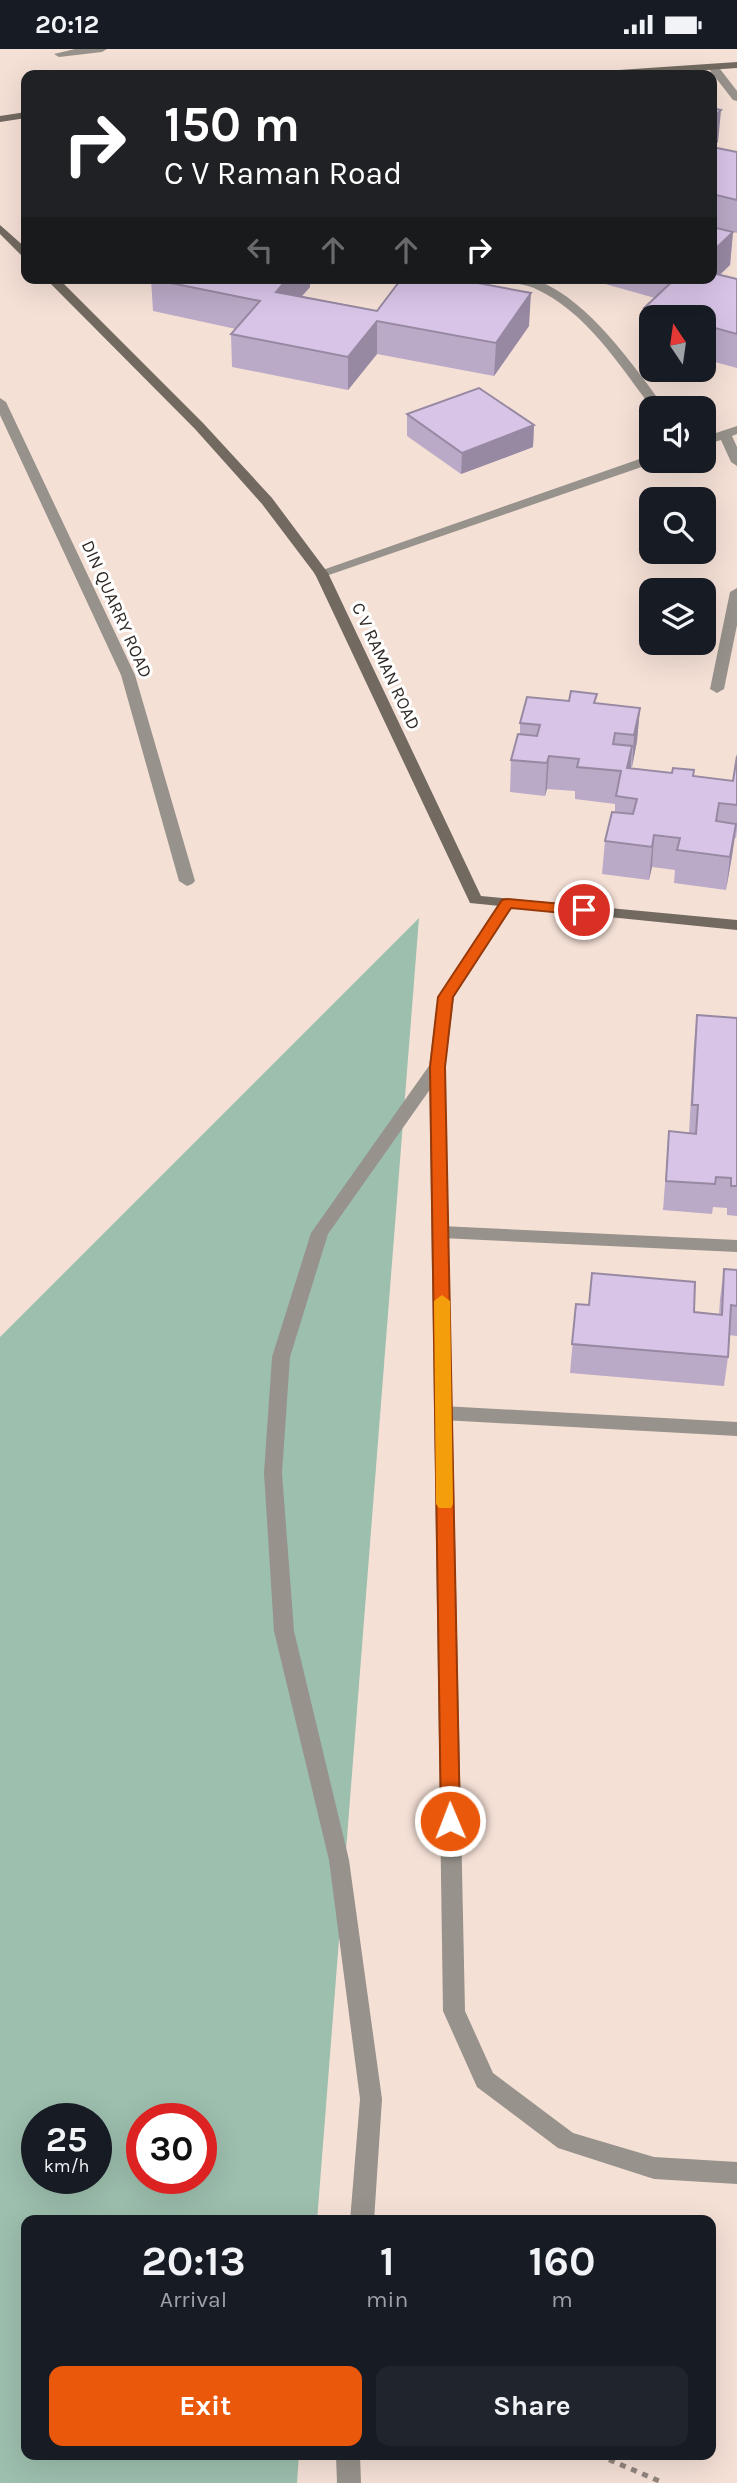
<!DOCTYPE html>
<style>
body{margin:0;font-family:Karla,sans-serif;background:#20242c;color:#f1f3f6;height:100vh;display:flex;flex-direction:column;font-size:26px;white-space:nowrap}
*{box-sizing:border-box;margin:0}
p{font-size:23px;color:#9ea1a6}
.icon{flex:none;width:38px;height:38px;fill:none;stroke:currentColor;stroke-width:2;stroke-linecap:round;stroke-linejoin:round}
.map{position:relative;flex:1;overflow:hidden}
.side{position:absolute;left:21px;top:2166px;width:695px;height:245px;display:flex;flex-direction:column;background:#171b24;border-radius:14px;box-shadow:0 7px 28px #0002}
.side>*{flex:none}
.top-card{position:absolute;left:21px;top:21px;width:696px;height:214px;border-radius:14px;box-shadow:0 7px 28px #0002;background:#202124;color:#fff;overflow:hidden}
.needle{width:46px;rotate:347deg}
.tools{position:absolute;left:639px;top:256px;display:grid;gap:14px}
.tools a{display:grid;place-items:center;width:77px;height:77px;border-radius:14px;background:#171b24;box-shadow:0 7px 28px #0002;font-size:35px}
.speed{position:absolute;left:21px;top:2054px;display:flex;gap:14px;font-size:35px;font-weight:700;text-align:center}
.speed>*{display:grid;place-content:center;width:91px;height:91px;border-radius:50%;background:#171b24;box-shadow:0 7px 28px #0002;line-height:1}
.speed small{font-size:18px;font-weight:400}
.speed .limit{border:10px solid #d22;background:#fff;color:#111}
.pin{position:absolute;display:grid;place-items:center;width:60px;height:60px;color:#fff;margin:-30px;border:4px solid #fff;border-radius:50%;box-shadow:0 2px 7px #0007}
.me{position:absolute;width:77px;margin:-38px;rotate:359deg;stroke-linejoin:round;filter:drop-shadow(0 0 5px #0008)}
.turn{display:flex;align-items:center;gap:24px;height:147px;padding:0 28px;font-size:32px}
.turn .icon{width:91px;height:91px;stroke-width:2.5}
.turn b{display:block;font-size:49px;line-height:60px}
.lanes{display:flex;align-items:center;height:66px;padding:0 28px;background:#0003;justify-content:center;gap:35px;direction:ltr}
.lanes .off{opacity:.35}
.eta{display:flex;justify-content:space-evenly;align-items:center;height:119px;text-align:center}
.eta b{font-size:42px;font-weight:700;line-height:49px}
.cta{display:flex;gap:14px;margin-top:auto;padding:14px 28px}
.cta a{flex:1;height:80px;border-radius:14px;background:#ea580c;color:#fff;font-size:28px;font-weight:700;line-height:80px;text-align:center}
.cta a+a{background:#20242c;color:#f1f3f6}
.status{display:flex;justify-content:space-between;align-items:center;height:49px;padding:0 35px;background:#171b24;direction:ltr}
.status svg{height:19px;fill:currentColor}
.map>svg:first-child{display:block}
</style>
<div class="status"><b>20:12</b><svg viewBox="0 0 49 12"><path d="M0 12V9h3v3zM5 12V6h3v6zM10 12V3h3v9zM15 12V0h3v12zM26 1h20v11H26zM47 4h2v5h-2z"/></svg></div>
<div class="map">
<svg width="737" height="2434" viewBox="0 0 737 2434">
<rect width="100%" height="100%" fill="#f5e0d6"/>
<path fill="#9dbfae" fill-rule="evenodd" d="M 419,869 L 317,2172 L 26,2172 L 26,2406 L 299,2406 L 297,2434 L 0,2434 L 0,1288 ZM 37,2070 L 96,2070 L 96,2130 L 37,2130 ZM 142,2070 L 201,2070 L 201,2130 L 142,2130 Z"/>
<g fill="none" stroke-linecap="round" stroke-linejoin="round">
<polyline stroke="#93857e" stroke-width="5" stroke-dasharray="6 6" stroke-linecap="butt" points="598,2406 664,2434"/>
<g fill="#97928b" fill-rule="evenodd">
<polygon points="709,16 717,16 737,42 737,52 733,51 709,20"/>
<polygon points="437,1013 443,1014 445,1018 443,1022 328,1185 290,1308 282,1424 294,1582 349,1811 382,2050 374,2172 350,2172 360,2050 329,1811 274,1582 264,1424 272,1308 311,1184 431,1014"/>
<polygon points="441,1177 737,1191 737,1203 441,1189 432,1183"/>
<polygon points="443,1357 737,1373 737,1387 443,1371 437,1369 434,1364 437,1359"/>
<polygon points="336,2406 360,2406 361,2434 337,2434"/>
</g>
<g fill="#97928b" fill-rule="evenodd">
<polygon points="75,0 107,0 102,3 59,8 54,5"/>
<path d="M 468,229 C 489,229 519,224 539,232 C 590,253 633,316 665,359 L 652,359 C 619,316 586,262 534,239 C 518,232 492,234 474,233 Z"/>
<polygon points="0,349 6,353 135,626 195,832 192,835 187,837 179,832 121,626 0,366"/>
<polygon points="737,377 737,385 732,387 737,398 737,417 731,413 721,391 704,396 704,388"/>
<polygon points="651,406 651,411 656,413 326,527 316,527 314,524"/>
<polygon points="737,539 737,576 724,640 717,644 710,640 730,543"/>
<polygon points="507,849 515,854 454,948 445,1018 465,1962 493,2024 573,2084 654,2108 737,2113 737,2135 654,2130 558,2099 477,2038 443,1962 429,1018 438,948 502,851"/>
</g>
<g fill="#726a60" fill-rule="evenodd">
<polygon points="737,13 737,19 632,26 584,26 589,23"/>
<polygon points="26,63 26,69 0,73 0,67"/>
<polygon points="0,176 26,199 26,208 22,207 0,185"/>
<polygon points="45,229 58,229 203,374 272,449 328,524 481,847 737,871 737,881 470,854 315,525 262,455 195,380"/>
</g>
</g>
<g fill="#baa9c7">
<polygon points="712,59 718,93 713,98 737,103 737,184 712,178"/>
<polygon points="733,183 730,216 720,226 737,230 737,319 704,310 704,268 651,268 651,295 641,292 644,259 655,249 584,229 712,229"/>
<polygon points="310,229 310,238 302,247 377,262 529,277 494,327 377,305 348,341 232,318 231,285 236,280 153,262 151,230"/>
<polygon points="407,365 534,376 533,398 461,425 407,387"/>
<polygon points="569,652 640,659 637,692 632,718 631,718 630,719 733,732 737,704 737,781 736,789 735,789 726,841 674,834 675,821 652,818 649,831 602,825 605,792 615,763 615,755 575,750 575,742 547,740 545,747 510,743 511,711 520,685 520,674"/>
<polygon points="697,966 737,969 737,1167 727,1166 727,1159 713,1158 712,1165 663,1161 669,1082 689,1084 694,996"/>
<polygon points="724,1220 737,1221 737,1287 729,1286 728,1308 724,1337 570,1324 576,1255 719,1266 720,1250"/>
</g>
<g fill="#9789a2">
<polygon points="721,61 718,93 712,98 712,69"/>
<polygon points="733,183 730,216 692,251 712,229 712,203"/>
<polygon points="288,229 310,229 310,238 277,275 276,243"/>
<polygon points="531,244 529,277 494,327 496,294"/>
<polygon points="377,272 377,305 348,341 348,308"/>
<polygon points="534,376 533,398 461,425 462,404"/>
<polygon points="640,659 637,692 632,718 634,686"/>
<polygon points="632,697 630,730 625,752 627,719"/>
<polygon points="549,707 547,740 545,747 547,714"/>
<polygon points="736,775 732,807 726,841 730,808"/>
<polygon points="654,786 652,818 649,831 652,798"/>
</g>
<g fill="#d8c4e7" stroke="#9789a2" stroke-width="2">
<polygon points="712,59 721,61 712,69"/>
<polygon points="712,98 737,103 737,151 712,145"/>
<polygon points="712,178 733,183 712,203"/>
<polygon points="712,224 737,230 737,285 704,276 704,268 674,268 644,259 676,229 712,229"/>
<polygon points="288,229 276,243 377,262 402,229 451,229 531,244 496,294 377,272 348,308 231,285 260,252 151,230"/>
<polygon points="479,339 534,376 462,404 407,365"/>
<polygon points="571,642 597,645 594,654 640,659 634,686 615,684 613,695 632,697 627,719 672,724 673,719 694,721 693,727 733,732 737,707 737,756 719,754 716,772 736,775 730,808 677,801 680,789 654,786 652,798 605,792 612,763 633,765 637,750 616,747 621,722 577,718 579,710 549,707 547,714 511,711 518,685 537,687 540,676 520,674 527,648 569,652"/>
<polygon points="697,966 737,969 737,1137 731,1137 731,1129 716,1128 715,1135 666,1132 669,1082 696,1085 698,1056 692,1056"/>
<polygon points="724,1220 737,1221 737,1257 731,1256 728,1308 572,1295 576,1255 589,1256 592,1224 695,1233 694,1263 722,1266"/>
</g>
<polygon fill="#ea580c" stroke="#983908" stroke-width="2" points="507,850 584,857 591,861 584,866 511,859 453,948 445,1018 460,1772 457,1777 450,1780 444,1777 441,1772 430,1018 438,948 502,851"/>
<polygon fill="#f59e0b" points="442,1246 450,1252 453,1455 451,1459 439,1459 436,1455 434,1252"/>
<g text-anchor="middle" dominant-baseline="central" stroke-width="6" stroke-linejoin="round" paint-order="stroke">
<g font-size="18" fill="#312925" stroke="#fff">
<text transform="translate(117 560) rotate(66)">DIN QUARRY ROAD</text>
<text transform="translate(386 617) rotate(65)">C V RAMAN ROAD</text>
</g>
</g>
</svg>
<div class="tools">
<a><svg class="needle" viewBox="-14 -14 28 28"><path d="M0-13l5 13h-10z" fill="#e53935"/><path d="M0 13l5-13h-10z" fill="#9ea1a6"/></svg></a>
<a><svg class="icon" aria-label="sound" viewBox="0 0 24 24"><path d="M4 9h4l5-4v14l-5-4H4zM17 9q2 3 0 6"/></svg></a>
<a><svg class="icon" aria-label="search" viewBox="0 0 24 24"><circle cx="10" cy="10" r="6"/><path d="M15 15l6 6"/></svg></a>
<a><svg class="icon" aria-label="layers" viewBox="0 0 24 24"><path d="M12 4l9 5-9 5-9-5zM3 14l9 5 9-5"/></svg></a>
</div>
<div class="speed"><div>25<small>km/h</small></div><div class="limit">30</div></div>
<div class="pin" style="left:584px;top:861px;background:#d93025"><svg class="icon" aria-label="arrive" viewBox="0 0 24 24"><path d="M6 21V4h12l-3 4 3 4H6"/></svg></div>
<svg class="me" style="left:450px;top:1772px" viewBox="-20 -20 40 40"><circle r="17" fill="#ea580c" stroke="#fff" stroke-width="3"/><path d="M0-11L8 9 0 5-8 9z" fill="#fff"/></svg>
<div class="top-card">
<div class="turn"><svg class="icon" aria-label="right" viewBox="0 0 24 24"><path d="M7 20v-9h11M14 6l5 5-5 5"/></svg><div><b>150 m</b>C V Raman Road</div></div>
<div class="lanes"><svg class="icon off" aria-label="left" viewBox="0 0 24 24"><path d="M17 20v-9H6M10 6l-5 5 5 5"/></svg><svg class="icon off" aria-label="ahead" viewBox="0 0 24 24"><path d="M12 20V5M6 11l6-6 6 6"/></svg><svg class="icon off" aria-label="ahead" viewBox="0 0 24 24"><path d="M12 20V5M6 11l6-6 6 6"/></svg><svg class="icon" aria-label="right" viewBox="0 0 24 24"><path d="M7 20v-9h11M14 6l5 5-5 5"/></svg></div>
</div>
<section class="side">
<div class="eta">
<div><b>20:13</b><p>Arrival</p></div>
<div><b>1</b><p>min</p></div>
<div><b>160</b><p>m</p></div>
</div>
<div class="cta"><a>Exit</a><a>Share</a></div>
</section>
</div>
